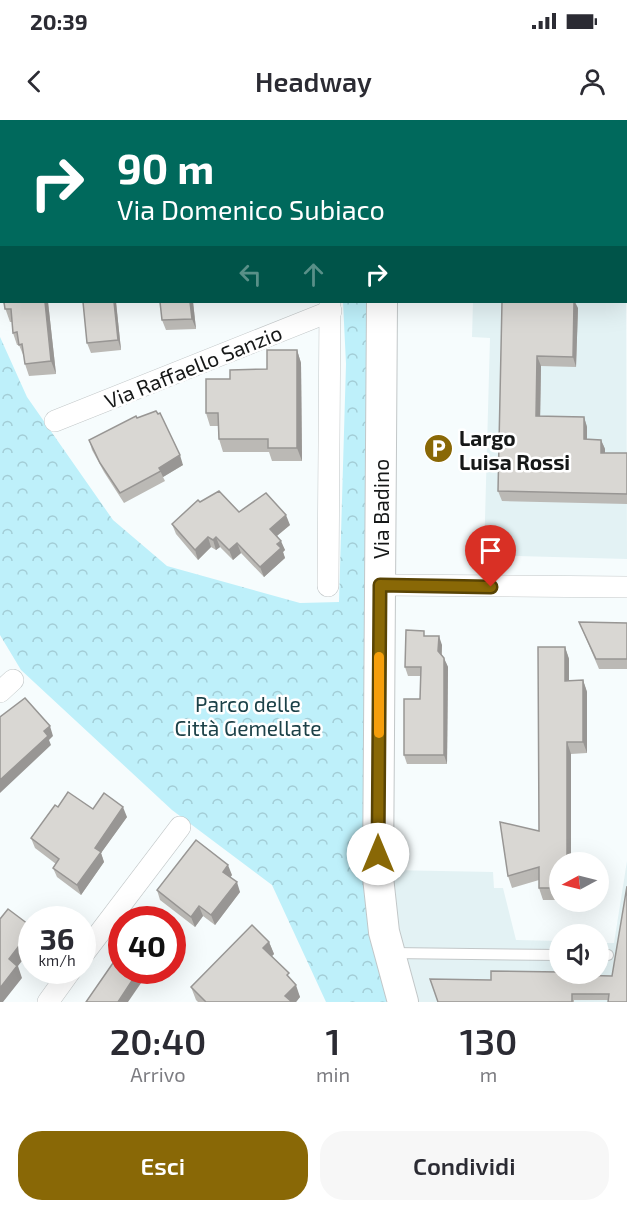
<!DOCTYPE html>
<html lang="it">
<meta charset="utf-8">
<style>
body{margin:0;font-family:"Exo 2",sans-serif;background:#f7f7f7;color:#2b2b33;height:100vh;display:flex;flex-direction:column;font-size:22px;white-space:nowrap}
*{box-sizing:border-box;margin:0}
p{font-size:20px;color:#7c7c81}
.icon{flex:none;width:33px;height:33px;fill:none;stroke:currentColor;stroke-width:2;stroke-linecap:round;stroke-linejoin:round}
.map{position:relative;height:882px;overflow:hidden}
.panel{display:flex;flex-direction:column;background:#fff;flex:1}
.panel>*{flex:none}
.top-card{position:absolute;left:0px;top:0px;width:627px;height:183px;box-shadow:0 6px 24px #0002;background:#00695c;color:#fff;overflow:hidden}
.needle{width:39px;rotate:263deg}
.controls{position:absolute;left:549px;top:732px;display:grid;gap:12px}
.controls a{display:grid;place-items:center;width:60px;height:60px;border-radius:50%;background:#fff;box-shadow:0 6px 24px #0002;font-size:30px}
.speed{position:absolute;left:18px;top:786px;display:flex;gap:12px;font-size:30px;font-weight:700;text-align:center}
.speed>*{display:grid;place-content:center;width:78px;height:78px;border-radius:50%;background:#fff;box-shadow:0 6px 24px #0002;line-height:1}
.speed small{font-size:15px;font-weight:400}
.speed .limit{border:9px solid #d22;background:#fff;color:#111}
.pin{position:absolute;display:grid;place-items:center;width:51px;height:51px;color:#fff;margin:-62px -26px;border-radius:50% 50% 50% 0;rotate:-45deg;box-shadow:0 0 6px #0007}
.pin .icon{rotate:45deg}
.me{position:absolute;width:66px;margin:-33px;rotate:0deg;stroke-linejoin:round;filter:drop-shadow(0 0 4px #0008)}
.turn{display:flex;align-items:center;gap:21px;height:126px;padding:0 18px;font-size:27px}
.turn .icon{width:78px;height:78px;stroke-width:2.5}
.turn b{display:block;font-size:42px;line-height:51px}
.lanes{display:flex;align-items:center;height:57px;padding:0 18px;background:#0003;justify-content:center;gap:30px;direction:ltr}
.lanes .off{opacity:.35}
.eta{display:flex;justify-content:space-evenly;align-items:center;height:102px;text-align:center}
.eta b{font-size:36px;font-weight:600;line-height:42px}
.action{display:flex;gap:12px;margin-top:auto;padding:12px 18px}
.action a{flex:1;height:69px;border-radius:24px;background:#896806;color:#fff;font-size:24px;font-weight:600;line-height:69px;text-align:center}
.action a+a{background:#f7f7f7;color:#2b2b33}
.status{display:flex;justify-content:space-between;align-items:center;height:42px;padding:0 30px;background:#fff;direction:ltr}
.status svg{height:16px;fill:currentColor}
header{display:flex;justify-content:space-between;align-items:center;height:78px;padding:0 18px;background:#fff;font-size:27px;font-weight:600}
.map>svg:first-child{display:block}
</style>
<div class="status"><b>20:39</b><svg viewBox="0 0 49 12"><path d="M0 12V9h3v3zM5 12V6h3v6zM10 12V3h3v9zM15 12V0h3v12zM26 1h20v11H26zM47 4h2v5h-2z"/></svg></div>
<header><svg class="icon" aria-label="back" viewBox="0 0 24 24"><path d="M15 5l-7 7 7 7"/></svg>Headway<svg class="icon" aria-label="person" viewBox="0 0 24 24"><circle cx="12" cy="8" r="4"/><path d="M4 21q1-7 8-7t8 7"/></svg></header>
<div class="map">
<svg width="627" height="882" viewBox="0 0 627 882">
<defs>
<pattern id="forest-crowns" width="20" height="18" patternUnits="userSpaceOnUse" patternTransform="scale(1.5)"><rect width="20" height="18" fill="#bef0fa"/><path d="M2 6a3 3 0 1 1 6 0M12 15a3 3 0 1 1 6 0" fill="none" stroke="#a3cdd6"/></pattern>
</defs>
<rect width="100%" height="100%" fill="#f6fcfd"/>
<g fill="#e3f2f4">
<polygon points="626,157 627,439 484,435 490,218 472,217 473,182 626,182"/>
<polygon points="627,741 627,882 414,882 401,845 389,750 493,752 494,768 503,768 516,820 559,821 560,854 598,854 599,823 614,823"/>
</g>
<polygon fill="url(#forest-crowns)" points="343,182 371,182 392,882 326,882 272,765 172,690 21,550 0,515 0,217 27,277 113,400 167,446 300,483 339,482 346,244"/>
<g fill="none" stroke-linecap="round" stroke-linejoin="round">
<defs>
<g id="lane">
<polyline points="392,833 560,835"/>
<polyline points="598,835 608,835"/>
</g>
<g id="street">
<polyline points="312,0 313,2"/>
<polyline points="0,2 11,0"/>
<polyline points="626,143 627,143"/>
<polyline points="55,301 331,191"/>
<polyline points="380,465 627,467"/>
<polyline points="328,466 330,182"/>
<polyline points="0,572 13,560"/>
<polyline points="82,836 180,707"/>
<polyline points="48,882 71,850"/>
</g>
<g id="secondary">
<polyline points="362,0 362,2"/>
<polyline points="382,182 378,757 384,812 403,882"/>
</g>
</defs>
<use href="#lane" stroke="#c2c7c8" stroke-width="12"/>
<use href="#street" stroke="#c2c7c8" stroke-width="22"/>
<use href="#secondary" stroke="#c2c7c8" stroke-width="32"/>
<use href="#lane" stroke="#fff" stroke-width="10"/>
<use href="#street" stroke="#fff" stroke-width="21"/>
<use href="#secondary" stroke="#fff" stroke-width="30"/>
</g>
<g fill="#bbb9b5">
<rect x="424" y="0" width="35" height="2"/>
<polygon points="503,0 549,0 549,2 504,2"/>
<rect x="576" y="0" width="38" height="2"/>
<rect x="0" y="20" width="2" height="64"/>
<rect x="626" y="29" width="1" height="72"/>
<polygon points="3,182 48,182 56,254 29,256 25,244 24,237 19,225 17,225 13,213 12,202 10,202"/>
<polygon points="83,182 116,182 121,230 91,233 87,223"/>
<polygon points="193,182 196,209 166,210 162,200"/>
<polygon points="502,182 578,188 576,247 541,246 540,296 584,297 587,307 587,319 601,320 605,329 605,333 627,333 627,384 502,381 498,371"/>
<polygon points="297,230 301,243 302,341 272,341 269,332 223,332 219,319 218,306 210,306 206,293 230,259 267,249"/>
<polygon points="137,298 183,345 163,357 165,361 124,383 104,352 92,330 89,320"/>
<polygon points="200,382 290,405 277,416 285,430 283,432 285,438 264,457 241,433 233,440 220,427 216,430 211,427 198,440 176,414 172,404"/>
<polygon points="579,502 627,503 627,549 599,549"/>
<polygon points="426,516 442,525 442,535 448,547 447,644 407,644 404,635 420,579 421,556 408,556 405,547"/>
<polygon points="565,527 569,539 569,561 583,560 587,572 587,633 571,634 571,742 560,742 560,780 543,780 539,768 539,760 512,768 508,756 539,711"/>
<polygon points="93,689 127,697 101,733 104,742 81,775 57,757 53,748 56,744 35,728 31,718"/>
<polygon points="232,755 230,757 240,772 215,805 203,796 195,807 160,780 157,770"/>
<polygon points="269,822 274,834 272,836 291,860 300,877 296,882 198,882 196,880 191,867"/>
<polygon points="573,855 612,856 608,880 574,880 574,882 438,882"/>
</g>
<g fill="#989694">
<polygon points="45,182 48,182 56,254 51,241"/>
<polygon points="114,182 116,182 121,230 118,220"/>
<polygon points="190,182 193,182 196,209 192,199"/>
<polygon points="574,182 575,182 578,188 576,247 573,237"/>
<polygon points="297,230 301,243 302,341 297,328"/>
<polygon points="537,236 541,246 540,306 536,296"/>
<polygon points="584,297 587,307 587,329 584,319"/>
<polygon points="601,320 605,329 605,342 601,333"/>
<polygon points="180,335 183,345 163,357 159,348"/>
<polygon points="286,395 290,405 273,419 270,409"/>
<polygon points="208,417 211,427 198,440 195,430"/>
<polygon points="216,417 220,427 216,430 213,420"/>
<polygon points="281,421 285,430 283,432 285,438 264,457 260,447 277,424"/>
<polygon points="237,423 241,433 233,440 229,430"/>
<polygon points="439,516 442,525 441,540 438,531"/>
<polygon points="565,527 569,539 569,572 565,561"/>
<polygon points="444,538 448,547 447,644 444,635"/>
<polygon points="583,560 587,572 587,633 583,622"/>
<polygon points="50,606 53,616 49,620 51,625 0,673 0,660 44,611"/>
<polygon points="567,622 571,634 571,742 567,742"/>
<polygon points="123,687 127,697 101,733 104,742 81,775 77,765 95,728"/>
<polygon points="228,745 232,755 227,762 223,752"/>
<polygon points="237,762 240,772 215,805 211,795"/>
<polygon points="199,786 203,796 195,807 191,797"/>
<polygon points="32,809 32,828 18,846 22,858 3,882 0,882 0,868 9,839"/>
<polygon points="269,822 274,834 268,840 263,828"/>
<polygon points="139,850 150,850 128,882 118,882"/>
<polygon points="296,865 300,877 296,882 288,882 285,876"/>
</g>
<g fill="#d9d7d3" stroke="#989694" stroke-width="1.5">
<polygon points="222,0 278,0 278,2 223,2"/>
<rect x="0" y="20" width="2" height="54"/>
<rect x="626" y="29" width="1" height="63"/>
<rect x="0" y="110" width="2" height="65"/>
<polygon points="4,182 45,182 51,241 25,244 22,224 19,225 17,212 13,213 11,189 5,189"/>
<polygon points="83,182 114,182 118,220 87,223"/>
<polygon points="160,182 190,182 192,199 162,200"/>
<polygon points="502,182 574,182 573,237 537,236 536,296 584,297 584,319 601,320 601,333 627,333 627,374 498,371"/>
<polygon points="267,230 297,230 297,328 268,328 268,319 219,319 218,293 206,293 206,259 230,259 230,250 267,249"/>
<polygon points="156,291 158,294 160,293 180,335 159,348 161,351 120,373 100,343 89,320 136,296 137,298"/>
<polygon points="219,371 239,392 266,373 286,395 270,409 281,421 277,424 281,428 260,447 237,423 229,430 216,417 213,420 208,417 195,430 172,404 198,380 200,382"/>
<polygon points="579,502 627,503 627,539 596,539"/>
<polygon points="406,510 424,511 424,516 439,516 438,531 444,538 444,635 404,635 404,579 420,579 421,547 405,547"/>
<polygon points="538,527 565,527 565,561 583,560 583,622 567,622 567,742 560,742 560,768 539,768 539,747 508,756 500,702 539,711"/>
<polygon points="25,578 50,606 44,611 48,616 0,660 0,597"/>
<polygon points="68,672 93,689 104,673 123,687 95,728 101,732 77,765 53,748 59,739 31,718 55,685 58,687"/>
<polygon points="196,720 228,745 223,752 237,762 211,795 199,786 191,797 157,770"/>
<polygon points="627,766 627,882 608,882 609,874 572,874 572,882 438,882 430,859 491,860 491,851 560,852 560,854 572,854 572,855 612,856"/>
<polygon points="8,789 32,807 32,809 9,839 17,846 0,868 0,799"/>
<polygon points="252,805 269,822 263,828 289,853 287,855 296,865 285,876 292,882 206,882 191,867"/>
<polygon points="122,830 122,850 139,850 118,882 86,882"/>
</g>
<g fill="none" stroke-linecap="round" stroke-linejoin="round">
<defs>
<polyline id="route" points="378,734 380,465 491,467"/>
</defs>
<use href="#route" stroke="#594404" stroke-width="15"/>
<use href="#route" stroke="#896806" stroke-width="10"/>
<polyline stroke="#f59e0b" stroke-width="10" points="379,613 379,537"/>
</g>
<defs>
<symbol id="parking-disc" viewBox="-11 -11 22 22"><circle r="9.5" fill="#896806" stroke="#fff"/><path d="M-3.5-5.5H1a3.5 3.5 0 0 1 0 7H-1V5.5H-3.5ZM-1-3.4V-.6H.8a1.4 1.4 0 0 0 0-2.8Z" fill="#fff"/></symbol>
</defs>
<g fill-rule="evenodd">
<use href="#parking-disc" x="422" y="312" width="33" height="33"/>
</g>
<g text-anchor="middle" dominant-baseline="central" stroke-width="5" stroke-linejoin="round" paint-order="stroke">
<g font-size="21" fill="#161818" stroke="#fff">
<text transform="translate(193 246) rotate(-22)">Via Raffaello Sanzio</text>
<text transform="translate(380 389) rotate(-90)">Via Badino</text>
</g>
<g font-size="21" font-weight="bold" fill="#161818" stroke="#fff" text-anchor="start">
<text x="459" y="317">Largo<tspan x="459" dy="24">Luisa Rossi</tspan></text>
</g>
<g font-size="21" fill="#1c4148" stroke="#fff">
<text x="248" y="583">Parco delle<tspan x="248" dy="24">Città Gemellate</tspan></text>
</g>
</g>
</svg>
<div class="controls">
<a><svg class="needle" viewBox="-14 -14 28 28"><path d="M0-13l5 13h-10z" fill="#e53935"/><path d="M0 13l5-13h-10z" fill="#7c7c81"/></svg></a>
<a><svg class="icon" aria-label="sound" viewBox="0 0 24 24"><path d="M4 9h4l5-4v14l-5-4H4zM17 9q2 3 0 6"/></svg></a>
</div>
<div class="speed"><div>36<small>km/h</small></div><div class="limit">40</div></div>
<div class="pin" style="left:491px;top:467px;background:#d93025"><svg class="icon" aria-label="arrive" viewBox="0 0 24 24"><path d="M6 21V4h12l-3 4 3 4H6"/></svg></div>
<svg class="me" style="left:378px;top:734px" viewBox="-20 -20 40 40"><circle r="19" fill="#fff"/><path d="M0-13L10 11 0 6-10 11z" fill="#896806"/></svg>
<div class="top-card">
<div class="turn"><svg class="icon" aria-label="right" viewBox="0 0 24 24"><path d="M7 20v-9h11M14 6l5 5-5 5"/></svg><div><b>90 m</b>Via Domenico Subiaco</div></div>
<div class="lanes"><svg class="icon off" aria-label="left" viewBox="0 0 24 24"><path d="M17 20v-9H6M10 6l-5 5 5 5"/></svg><svg class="icon off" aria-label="ahead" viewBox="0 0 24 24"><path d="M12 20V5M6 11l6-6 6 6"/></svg><svg class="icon" aria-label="right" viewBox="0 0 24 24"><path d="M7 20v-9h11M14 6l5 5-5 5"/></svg></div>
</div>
</div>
<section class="panel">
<div class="eta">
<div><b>20:40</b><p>Arrivo</p></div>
<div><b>1</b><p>min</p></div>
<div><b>130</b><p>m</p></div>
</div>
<div class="action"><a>Esci</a><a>Condividi</a></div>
</section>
